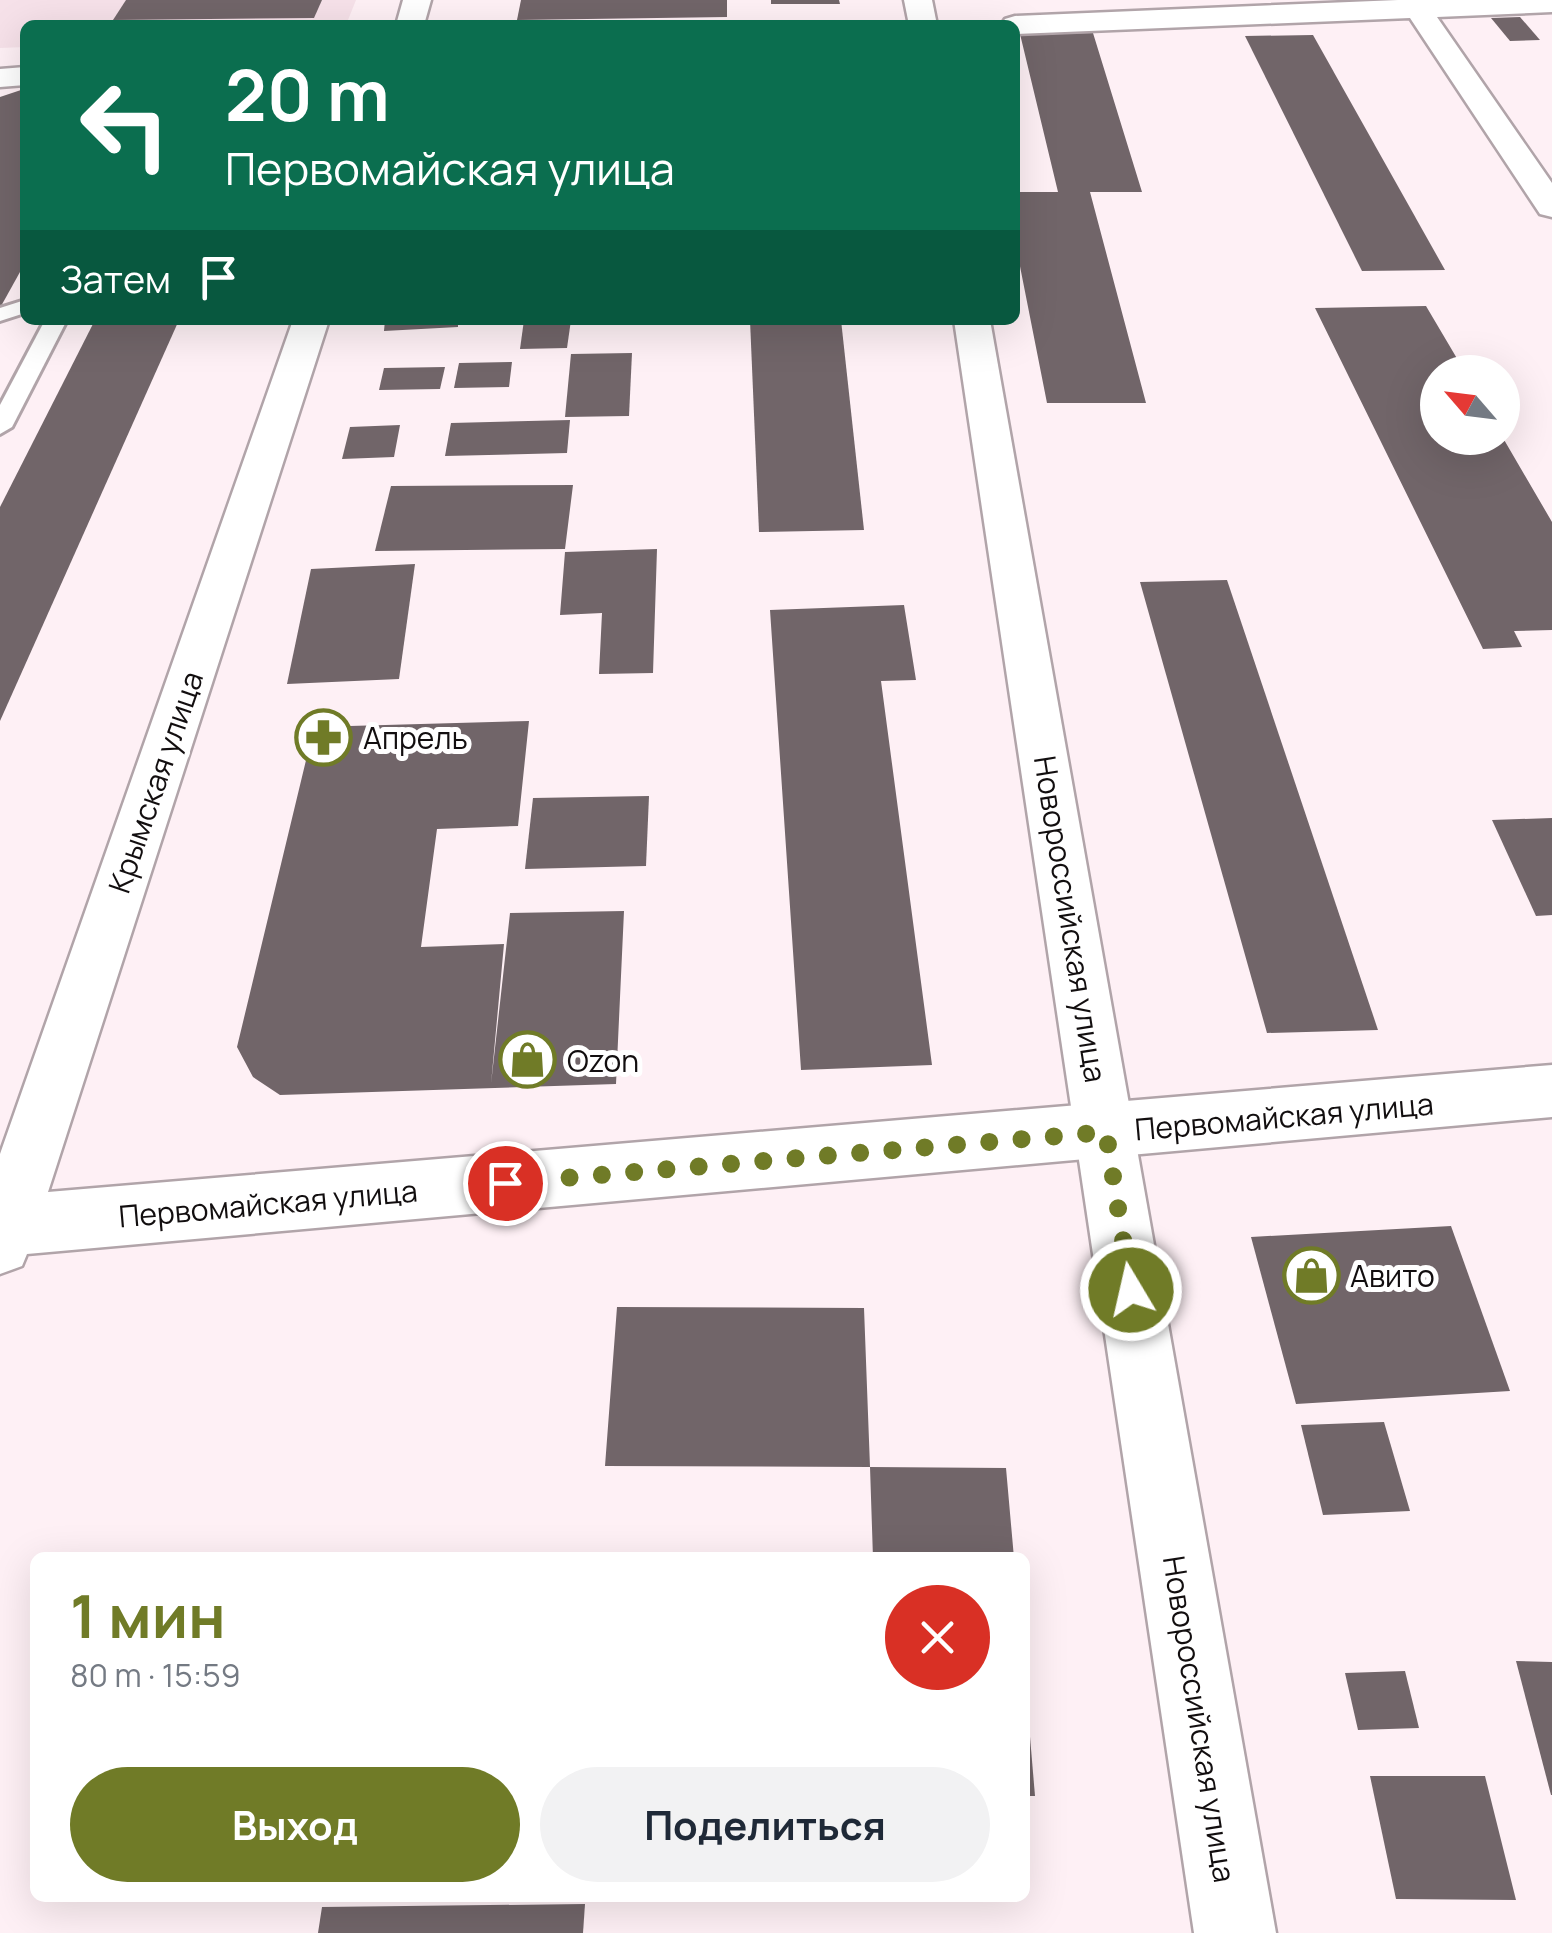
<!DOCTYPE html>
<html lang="ru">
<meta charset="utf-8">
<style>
body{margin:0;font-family:Manrope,sans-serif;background:#f2f2f3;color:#1f2937;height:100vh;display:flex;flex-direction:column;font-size:38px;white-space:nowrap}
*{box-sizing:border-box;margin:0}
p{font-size:32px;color:#747a83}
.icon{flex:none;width:55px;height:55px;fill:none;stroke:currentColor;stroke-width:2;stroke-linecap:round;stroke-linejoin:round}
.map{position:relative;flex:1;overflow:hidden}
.side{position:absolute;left:30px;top:1552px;width:1000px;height:350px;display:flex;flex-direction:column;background:#fff;border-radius:15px;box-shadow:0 10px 40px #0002}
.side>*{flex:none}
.guide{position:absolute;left:20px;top:20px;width:1000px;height:305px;border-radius:15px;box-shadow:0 10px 40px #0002;background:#0b6e4f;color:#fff;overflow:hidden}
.needle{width:65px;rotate:298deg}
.buttons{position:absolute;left:1420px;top:355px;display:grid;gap:20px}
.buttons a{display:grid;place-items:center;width:100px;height:100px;border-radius:50%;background:#fff;box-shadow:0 10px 40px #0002;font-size:50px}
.pin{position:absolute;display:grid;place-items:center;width:85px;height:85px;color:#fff;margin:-42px;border:5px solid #fff;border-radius:50%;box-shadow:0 2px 10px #0007}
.me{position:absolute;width:110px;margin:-55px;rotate:351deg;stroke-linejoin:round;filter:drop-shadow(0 0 8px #0008)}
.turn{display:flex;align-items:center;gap:35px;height:210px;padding:0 40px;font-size:45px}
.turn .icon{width:130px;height:130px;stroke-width:2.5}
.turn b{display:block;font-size:70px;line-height:85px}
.then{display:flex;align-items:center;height:95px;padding:0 40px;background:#0003;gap:20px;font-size:38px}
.round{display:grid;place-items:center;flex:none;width:105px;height:105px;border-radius:52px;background:#f2f2f3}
.head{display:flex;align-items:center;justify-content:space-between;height:170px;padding:0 40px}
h1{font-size:60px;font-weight:700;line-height:75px;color:#707b27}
.cta{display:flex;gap:20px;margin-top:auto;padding:20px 40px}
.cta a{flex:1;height:115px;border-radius:60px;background:#707b27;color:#fff;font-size:40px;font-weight:700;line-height:115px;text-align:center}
.cta a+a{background:#f2f2f3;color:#1f2937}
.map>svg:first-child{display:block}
</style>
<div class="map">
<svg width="1552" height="1933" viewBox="0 0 1552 1933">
<rect width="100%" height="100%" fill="#fef0f5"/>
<polygon fill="#f6e1e9" points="0,0 356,0 346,25 25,25 25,47 0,48"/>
<g fill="#716569">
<polygon points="126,0 322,0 314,18 113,20"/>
<polygon points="521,0 727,0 727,17 517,20"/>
<polygon points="771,0 839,0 840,4 771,4"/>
<polygon points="1520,17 1540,40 1510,41 1491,18"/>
<polygon points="1093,33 1142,192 1090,192 1146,403 1047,403 1015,241 1015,192 1058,192 1020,34"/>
<polygon points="1313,35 1445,270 1362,271 1245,36"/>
<polygon points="21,90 25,94 25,263 0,308 0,97"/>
<polygon points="1426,306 1465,372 1438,372 1438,438 1503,438 1552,522 1552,630 1514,631 1522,647 1483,649 1315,308"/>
<polygon points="95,320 179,320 0,721 0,507"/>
<polygon points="385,320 458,320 458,327 384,331"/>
<polygon points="524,320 571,320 567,348 520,349"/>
<polygon points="750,320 841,320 864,530 759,532"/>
<polygon points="632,353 629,416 565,417 571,354"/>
<polygon points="512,362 509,387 454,388 459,363"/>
<polygon points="445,367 440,389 379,390 384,368"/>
<polygon points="570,420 567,453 445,456 451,423"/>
<polygon points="400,425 394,457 342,459 350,427"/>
<polygon points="573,485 565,549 375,551 391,486"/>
<polygon points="657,549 653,673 599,674 602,613 560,615 565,552"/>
<polygon points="415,564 399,679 287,684 311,569"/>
<polygon points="1227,580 1378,1030 1267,1033 1140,582"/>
<polygon points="904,605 916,680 881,681 932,1065 801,1070 770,610"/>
<polygon points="529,721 518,826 437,829 421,947 504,944 491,1084 510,913 624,911 616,1084 280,1095 253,1077 237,1047 314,727"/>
<polygon points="649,796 646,866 525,869 533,798"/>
<polygon points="1552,818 1552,915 1536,916 1492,820"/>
<polygon points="1451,1226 1510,1391 1296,1404 1251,1237"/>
<polygon points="617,1307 864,1308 870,1467 1006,1468 1014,1558 873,1558 870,1467 605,1466"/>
<polygon points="1384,1422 1410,1511 1323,1515 1301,1425"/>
<polygon points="1516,1661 1552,1662 1552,1795 1551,1795"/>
<polygon points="1405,1671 1419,1728 1358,1730 1345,1673"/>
<polygon points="1025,1713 1028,1713 1035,1796 1025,1796"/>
<polygon points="1370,1776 1485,1776 1516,1900 1396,1899"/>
<polygon points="585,1904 583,1933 318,1933 322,1907"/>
</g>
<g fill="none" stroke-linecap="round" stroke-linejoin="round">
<defs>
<g id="service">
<polygon points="25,300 25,313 0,321 0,308"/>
<polygon points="45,320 67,320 12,427 0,434 0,405"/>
</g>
<g id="minor">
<polygon points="904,0 932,0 937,25 909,25"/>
<polygon points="25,67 25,85 0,87 0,69"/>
<polygon points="954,320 990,320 1276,1933 1194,1933"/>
</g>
<g id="tertiary">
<polygon points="403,0 431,0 424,25 396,25"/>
<polygon points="1398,0 1552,0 1552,12 1437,17 1552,183 1552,217 1540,214 1410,18 1015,34 1015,25 1001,25 1005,19 1015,16"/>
<polygon points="293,320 329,320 48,1192 1552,1065 1552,1117 27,1254 22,1266 0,1274 0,1154"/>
</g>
</defs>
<use href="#service" stroke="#b1a4a9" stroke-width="6"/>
<use href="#minor" stroke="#b1a4a9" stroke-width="5"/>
<use href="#tertiary" stroke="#b1a4a9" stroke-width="5"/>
<use href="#service" fill="#fff" fill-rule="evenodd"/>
<use href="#minor" fill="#fff" fill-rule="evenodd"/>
<use href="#tertiary" fill="#fff" fill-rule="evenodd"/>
</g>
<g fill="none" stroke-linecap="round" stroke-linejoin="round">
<polyline stroke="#707b27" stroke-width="18" stroke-dasharray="0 32.4" points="505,1183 1106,1132 1131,1290"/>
</g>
<defs>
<symbol id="pharmacy-ring" viewBox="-11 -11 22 22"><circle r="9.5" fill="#fff" stroke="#707b27" stroke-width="1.5"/><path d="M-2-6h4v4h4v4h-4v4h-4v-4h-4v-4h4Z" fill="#707b27"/></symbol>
<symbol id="shop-ring" viewBox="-11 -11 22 22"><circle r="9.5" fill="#fff" stroke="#707b27" stroke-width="1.5"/><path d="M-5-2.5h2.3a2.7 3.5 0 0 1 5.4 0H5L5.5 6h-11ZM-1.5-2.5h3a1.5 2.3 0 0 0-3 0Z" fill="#707b27"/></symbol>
</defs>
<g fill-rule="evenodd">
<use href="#pharmacy-ring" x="292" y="706" width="63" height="63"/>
<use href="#shop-ring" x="496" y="1028" width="63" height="63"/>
<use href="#shop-ring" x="1280" y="1244" width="63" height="63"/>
</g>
<g text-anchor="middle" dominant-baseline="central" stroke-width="10" stroke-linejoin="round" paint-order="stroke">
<g font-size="30" fill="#120e0f" stroke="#fff" text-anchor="start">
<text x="363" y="737">Апрель</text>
<text x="567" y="1060">Ozon</text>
<text x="1350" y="1275">Авито</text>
</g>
<g font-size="30" fill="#120e0f" stroke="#fff">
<text transform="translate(155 782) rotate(-71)">Крымская улица</text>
<text transform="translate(1071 919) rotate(81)">Новороссийская улица</text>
<text transform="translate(1284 1116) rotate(-5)">Первомайская улица</text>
<text transform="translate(268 1203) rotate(-5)">Первомайская улица</text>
<text transform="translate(1200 1719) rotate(81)">Новороссийская улица</text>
</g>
</g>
</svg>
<div class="buttons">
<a><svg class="needle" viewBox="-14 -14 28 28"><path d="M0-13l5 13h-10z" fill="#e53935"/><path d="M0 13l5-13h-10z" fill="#747a83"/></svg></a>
</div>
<div class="pin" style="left:505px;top:1183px;background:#d93025"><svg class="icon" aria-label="arrive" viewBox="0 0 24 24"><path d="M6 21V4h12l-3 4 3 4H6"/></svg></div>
<svg class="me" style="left:1131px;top:1290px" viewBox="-20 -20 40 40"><circle r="17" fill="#707b27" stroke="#fff" stroke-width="3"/><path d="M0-11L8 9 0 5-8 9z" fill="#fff"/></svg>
<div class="guide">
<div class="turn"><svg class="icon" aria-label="left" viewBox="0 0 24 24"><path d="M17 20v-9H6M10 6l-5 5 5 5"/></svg><div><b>20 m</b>Первомайская улица</div></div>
<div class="then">Затем<svg class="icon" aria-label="arrive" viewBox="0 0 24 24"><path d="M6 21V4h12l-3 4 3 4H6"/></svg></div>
</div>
<section class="side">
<div class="head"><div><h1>1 мин</h1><p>80 m · 15:59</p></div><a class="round" style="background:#d93025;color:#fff"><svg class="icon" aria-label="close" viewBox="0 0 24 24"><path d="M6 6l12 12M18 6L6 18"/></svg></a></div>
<div class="cta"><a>Выход</a><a>Поделиться</a></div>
</section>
</div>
